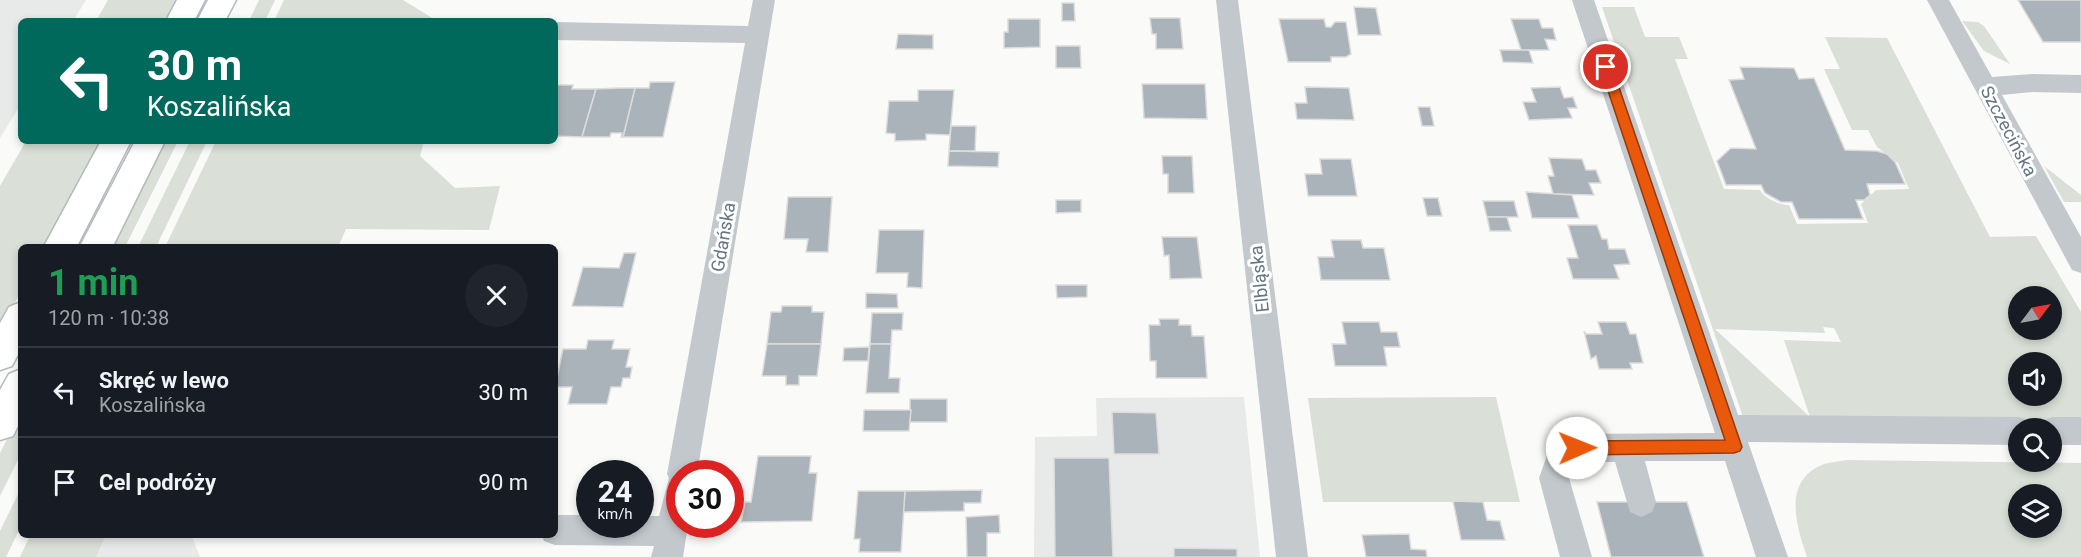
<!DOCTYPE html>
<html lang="pl">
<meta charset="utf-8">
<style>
body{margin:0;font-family:Roboto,sans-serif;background:#20242c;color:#f1f3f6;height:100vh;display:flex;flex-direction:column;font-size:22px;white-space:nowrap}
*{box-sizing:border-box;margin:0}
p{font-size:20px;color:#9ea1a6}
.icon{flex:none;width:33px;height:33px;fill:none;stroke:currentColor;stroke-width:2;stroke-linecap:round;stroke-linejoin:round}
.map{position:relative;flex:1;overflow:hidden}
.drawer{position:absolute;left:18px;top:244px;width:540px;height:294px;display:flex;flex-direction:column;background:#171b24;border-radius:9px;box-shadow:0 3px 9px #0003}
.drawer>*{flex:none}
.hud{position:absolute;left:18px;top:18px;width:540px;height:126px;border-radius:9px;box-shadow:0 3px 9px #0003;background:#00695c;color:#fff;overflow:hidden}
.needle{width:39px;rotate:58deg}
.controls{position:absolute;left:2008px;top:286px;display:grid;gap:12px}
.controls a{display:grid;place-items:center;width:54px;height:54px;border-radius:50%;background:#171b24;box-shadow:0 3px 9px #0003;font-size:30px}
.speed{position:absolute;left:576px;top:460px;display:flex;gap:12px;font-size:30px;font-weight:700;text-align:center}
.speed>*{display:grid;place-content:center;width:78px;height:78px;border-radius:50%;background:#171b24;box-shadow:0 3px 9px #0003;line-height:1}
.speed small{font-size:15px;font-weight:400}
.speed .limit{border:9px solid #d22;background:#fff;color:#111}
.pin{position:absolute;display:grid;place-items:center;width:51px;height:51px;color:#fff;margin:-26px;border:3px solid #fff;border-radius:50%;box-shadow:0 2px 6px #0007}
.me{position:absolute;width:66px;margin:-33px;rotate:89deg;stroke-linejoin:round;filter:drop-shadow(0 0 4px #0008)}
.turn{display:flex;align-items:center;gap:21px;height:126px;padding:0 30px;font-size:27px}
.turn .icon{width:78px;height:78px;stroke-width:2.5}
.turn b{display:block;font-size:42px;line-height:51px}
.round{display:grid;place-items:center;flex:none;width:63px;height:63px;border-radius:32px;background:#20242c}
.head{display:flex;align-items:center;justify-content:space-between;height:102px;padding:0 30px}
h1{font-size:36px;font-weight:700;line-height:45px;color:#1e9e55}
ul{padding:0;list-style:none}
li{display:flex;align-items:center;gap:18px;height:90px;padding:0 30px;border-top:2px solid #363941}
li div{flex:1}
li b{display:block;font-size:22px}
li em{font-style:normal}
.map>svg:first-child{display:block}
</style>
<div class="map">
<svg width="2081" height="557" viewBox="0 0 2081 557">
<rect width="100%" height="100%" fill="#fafaf8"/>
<g fill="#e8e9e9">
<polygon points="0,0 86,0 73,21 21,21 21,104 0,138"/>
<polygon points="1244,397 1260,557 1034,557 1035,437 1097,436 1096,398"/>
<polygon points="106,536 192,536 200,557 96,557"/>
</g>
<g fill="#dadfd7" fill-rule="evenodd">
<polygon points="108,0 178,0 167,21 96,21"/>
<polygon points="259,0 275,0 265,21 249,21"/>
<polygon points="284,0 403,0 437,21 274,21"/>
<path d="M 1602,7 L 1634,7 L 1645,37 L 1679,37 L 1688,59 L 1675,59 L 1724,189 L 1760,190 C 1764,198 1779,205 1789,205 L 1797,224 L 1868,223 L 1861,204 L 1876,190 L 1909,189 L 1898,163 L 1877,147 L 1868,130 L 1852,130 L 1824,69 L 1840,69 L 1825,37 L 1887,38 L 1990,237 L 2036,236 L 2081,312 L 2081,420 L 1743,417 ZM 2019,297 L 2052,297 L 2052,330 L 2019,330 ZM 1823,327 L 1834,328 L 1841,342 L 1784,340 L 1810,417 L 1715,329 L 1825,333 ZM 2019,363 L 2052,363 L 2052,396 L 2019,396 Z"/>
<polygon points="1962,21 1978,22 1984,26 2010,64 1984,51"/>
<polygon points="26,141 102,141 45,247 21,248 21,291 0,330 0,186"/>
<polygon points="160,141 178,141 125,247 105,248"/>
<polygon points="190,141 207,141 156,247 138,247"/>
<polygon points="216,141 424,141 420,156 455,188 500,186 489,230 346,229 338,247 165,247"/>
<polygon points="2044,166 2081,195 2081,202 2064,202"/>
<polygon points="1496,397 1520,502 1323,502 1308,398"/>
<polygon points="21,412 21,454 0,496 0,453"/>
<path d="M 1847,460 L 2081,463 L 2081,557 L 1807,557 C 1796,525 1782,480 1824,464 C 1831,462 1840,461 1847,460 ZM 2019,495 L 2052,495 L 2052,528 L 2019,528 Z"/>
<polygon points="21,488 21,526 6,557 0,557 0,531"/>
<polygon points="30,536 106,536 96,557 20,557"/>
</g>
<g fill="#aab3b9" stroke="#dcdcda" stroke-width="1.5">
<polygon points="2018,0 2081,0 2081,42 2043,42"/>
<polygon points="1062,3 1074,3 1075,21 1062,21"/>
<polygon points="1354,7 1376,8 1381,35 1358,35"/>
<polygon points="1150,18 1180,18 1183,49 1156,49 1156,34 1152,34"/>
<polygon points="1008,19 1040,19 1040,47 1004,48 1004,32 1008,32"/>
<polygon points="1279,19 1324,19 1326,27 1331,27 1335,22 1346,22 1351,54 1346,57 1331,57 1331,62 1288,62"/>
<polygon points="1511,19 1539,19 1542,28 1553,28 1556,40 1545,39 1549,50 1521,50"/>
<polygon points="898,34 933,35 933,49 896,49"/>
<polygon points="1056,46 1080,46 1081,68 1056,68"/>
<polygon points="1500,50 1529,50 1533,63 1503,62"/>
<polygon points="1740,67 1794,68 1799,79 1814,78 1845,150 1877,151 1887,154 1895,162 1905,184 1867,184 1870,195 1864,200 1856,200 1863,219 1799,219 1792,202 1781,202 1765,193 1761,185 1726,185 1717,161 1731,148 1756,149 1729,80 1744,79"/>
<polygon points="650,82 675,82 663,137 623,137 635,88 649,88"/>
<polygon points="1142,84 1205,84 1207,119 1144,118"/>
<polygon points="557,85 573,85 572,89 596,89 582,137 555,136"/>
<polygon points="1305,87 1349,88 1354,120 1297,119 1295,103 1307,103"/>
<polygon points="1560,87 1564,98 1573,97 1577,108 1568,108 1572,118 1529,120 1523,102 1536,102 1531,88"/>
<polygon points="619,88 635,88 623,137 621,137 622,133 611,133 610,137 582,137 596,89"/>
<polygon points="918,90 954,90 950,135 926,134 926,140 895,141 895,134 886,133 889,101 918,101"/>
<polygon points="1418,107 1430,107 1434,126 1422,126"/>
<polygon points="951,126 976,126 975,151 949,151"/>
<polygon points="949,151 999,152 998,167 948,166"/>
<polygon points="1162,156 1192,156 1194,193 1168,193 1168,174 1163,174"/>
<polygon points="1549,158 1582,159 1586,170 1596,170 1601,183 1589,183 1594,195 1553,194 1548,176 1554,176"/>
<polygon points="1320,159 1351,159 1357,196 1308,196 1305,174 1322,174"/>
<polygon points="1526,192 1572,195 1579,218 1532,218"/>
<polygon points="788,197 832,197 828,252 806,252 808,239 784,239"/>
<polygon points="1423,198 1438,198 1442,216 1427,216"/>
<polygon points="1056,200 1081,200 1081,212 1056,213"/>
<polygon points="1483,201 1514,201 1518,217 1487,217"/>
<polygon points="1487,217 1507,217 1511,231 1490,231"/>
<polygon points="1568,225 1597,225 1602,239 1607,239 1609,249 1625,249 1630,264 1614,265 1619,279 1573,279 1567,258 1578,258"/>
<polygon points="879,230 924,230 922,288 907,287 908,273 876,273"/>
<polygon points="1162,237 1197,237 1202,278 1170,279 1169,255 1164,256"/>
<polygon points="1331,240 1361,240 1363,248 1384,248 1390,280 1321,280 1318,257 1334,257"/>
<polygon points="624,253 636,253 623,307 572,306 583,267 619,268"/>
<polygon points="1056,285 1087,285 1087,297 1057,298"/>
<polygon points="866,293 897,294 898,308 866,308"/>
<polygon points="782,306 812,306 812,312 824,312 821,344 767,344 771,312 781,312"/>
<polygon points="872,313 903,313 902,330 892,330 891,344 870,344"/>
<polygon points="1159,319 1179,319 1179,325 1191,325 1192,336 1204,336 1207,378 1156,378 1156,361 1150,361 1149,325 1160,325"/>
<polygon points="1342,322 1379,322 1381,332 1397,332 1400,347 1384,347 1387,366 1335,366 1332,344 1346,344"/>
<polygon points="1598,322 1626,322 1630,334 1636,334 1643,363 1630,363 1632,369 1599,369 1596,356 1591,359 1584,331 1586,334 1602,334"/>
<polygon points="588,340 614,340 612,349 630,349 626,367 632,367 630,378 623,378 621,387 611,387 607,404 568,404 572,387 555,387 563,349 586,349"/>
<polygon points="767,344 821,344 817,376 799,376 799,385 786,385 786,376 762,376"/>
<polygon points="870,344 891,344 889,378 900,378 899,393 866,393"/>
<polygon points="869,347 868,361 843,361 844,348"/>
<rect x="910" y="399" width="37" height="23"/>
<polygon points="864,410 911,410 909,431 863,431"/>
<polygon points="1112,412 1156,413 1159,454 1114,454"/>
<polygon points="758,456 811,456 809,473 817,473 812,521 741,522 745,502 751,502"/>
<polygon points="1054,458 1109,458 1113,557 1055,557"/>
<polygon points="982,490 981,503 964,503 964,511 903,512 905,491"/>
<polygon points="858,491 905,491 901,552 859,552 860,539 854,539"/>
<polygon points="1453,501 1483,502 1487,520 1500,521 1505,540 1461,540"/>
<polygon points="1597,502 1687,502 1704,557 1611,557"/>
<polygon points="999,515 1000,533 987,533 987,557 967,557 966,517"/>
<polygon points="1409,534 1411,549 1426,550 1427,557 1366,557 1362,535"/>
<polygon points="1174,548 1237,549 1237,557 1174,557"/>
</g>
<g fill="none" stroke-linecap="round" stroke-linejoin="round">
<defs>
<g id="secondary">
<polygon points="177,0 205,0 194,21 166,21"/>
<polygon points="208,0 236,0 225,21 197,21"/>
<polygon points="101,141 131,141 76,248 43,248"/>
<polygon points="135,141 165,141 112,248 79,248"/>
<polygon points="21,302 21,349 12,366 0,370 0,323 9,307"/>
<polygon points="21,369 21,420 13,436 0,440 0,390 9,374"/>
</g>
</defs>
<use href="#secondary" stroke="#b3babf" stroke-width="3"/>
<g fill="#c3c8cc" fill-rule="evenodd">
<polygon points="753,0 775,0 697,474 680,474 680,525 688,525 683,557 651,557 654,546 555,545 544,541 542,536 555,536 555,515 590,515 590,525 640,525 640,516 659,516 669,478 667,474 745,43 555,40 555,22 748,26"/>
<polygon points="1216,0 1238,0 1308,557 1276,557"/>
<polygon points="1572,0 1594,0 1738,415 2019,417 2029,421 2033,429 2019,429 2019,445 1748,442 1788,557 1756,557 1725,461 1645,461 1656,502 1652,512 1641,517 1630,512 1615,462 1581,462 1572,468 1569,478 1592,557 1560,557 1539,478 1549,450 1577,434 1715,433"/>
<polygon points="1927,0 1949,0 1992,77 2032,74 2081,75 2081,93 2032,92 2002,95 2081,237 2081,273 2072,270"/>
<polygon points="2052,417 2081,417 2081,445 2052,445 2052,429 2038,429 2042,421"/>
</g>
<use href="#secondary" fill="#fff" fill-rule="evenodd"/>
</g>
<polygon fill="#ea580c" stroke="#983908" stroke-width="1.5" points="1606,62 1612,67 1742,447 1740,451 1734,453 1577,455 1572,453 1569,448 1572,443 1577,441 1725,440 1600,67"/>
<g text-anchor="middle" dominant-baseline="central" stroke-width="6" stroke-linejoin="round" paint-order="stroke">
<g font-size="18" fill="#657683" stroke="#fff">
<text transform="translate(2009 131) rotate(62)">Szczecińska</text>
<text transform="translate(723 237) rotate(-80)">Gdańska</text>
<text transform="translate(1259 279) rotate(-96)">Elbląska</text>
</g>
</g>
</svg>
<div class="controls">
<a><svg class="needle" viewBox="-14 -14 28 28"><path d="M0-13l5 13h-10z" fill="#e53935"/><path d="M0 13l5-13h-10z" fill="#9ea1a6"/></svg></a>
<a><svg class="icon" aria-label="sound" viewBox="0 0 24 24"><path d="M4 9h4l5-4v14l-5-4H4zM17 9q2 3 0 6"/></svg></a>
<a><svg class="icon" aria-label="search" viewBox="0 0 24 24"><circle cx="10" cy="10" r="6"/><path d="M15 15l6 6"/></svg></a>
<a><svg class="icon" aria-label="layers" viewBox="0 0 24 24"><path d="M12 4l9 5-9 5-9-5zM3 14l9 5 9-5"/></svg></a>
</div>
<div class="speed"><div>24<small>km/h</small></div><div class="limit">30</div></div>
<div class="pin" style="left:1606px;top:67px;background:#d93025"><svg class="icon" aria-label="arrive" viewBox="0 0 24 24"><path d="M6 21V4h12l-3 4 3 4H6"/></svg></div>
<svg class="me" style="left:1577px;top:448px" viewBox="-20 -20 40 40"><circle r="19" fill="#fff"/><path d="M0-13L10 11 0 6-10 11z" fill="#ea580c"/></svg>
<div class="hud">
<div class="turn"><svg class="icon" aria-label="left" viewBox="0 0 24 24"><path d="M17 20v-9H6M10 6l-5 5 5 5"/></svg><div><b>30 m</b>Koszalińska</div></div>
</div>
<section class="drawer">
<div class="head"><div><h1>1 min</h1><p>120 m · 10:38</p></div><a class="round"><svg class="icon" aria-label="close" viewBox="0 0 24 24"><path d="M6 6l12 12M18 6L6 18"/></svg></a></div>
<ul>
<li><svg class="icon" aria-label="left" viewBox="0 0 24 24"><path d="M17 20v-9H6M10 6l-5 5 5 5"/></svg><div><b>Skręć w lewo</b><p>Koszalińska</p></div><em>30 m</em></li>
<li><svg class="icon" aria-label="arrive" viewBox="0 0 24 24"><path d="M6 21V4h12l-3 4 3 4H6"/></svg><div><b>Cel podróży</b></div><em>90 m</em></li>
</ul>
</section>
</div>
